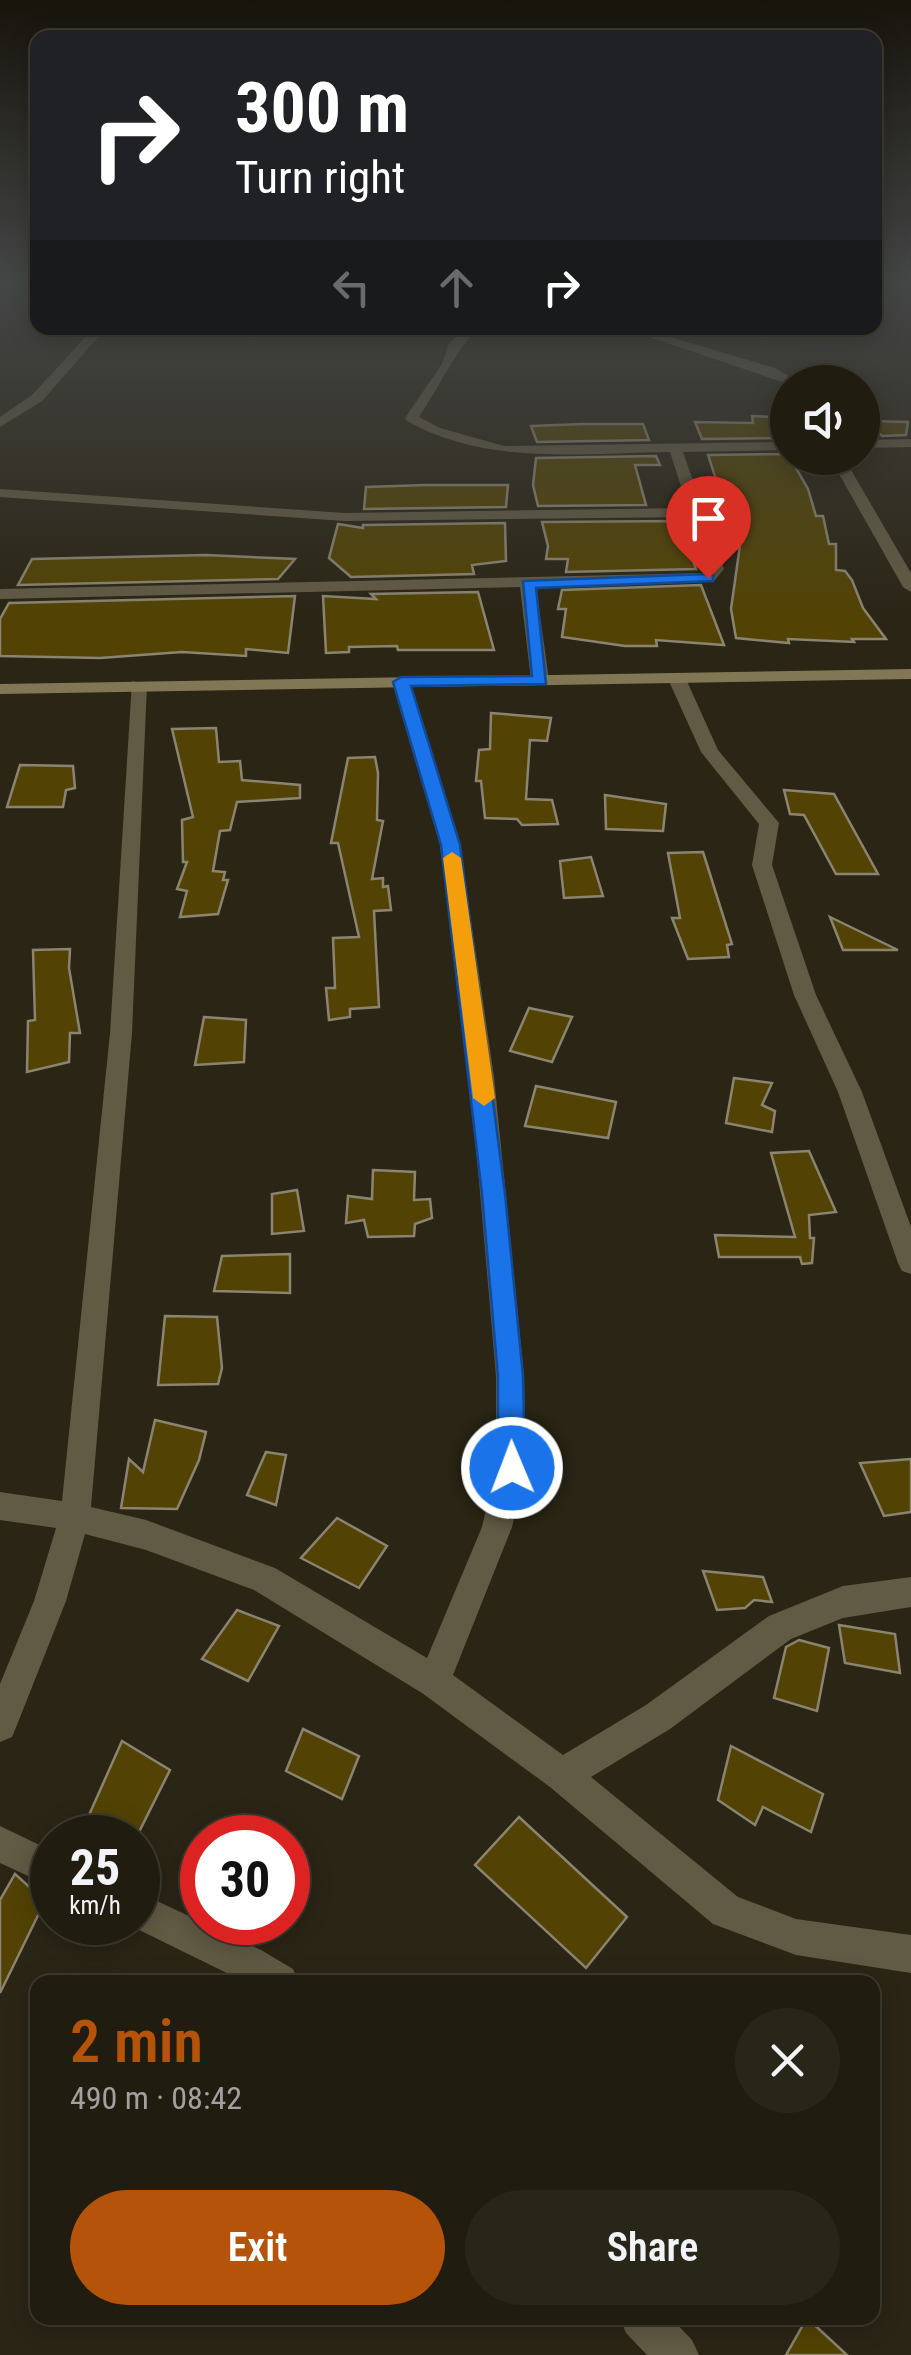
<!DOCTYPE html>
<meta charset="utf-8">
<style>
body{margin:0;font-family:"Roboto Condensed",sans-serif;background:#282519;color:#f1f3f6;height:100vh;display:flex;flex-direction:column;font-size:38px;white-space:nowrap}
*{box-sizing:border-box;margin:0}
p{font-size:32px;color:#a2a19f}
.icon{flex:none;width:55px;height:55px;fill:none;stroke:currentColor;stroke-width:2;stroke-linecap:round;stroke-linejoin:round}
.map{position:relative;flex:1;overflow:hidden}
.details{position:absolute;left:30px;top:1975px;width:850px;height:350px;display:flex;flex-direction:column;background:#201c10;border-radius:20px;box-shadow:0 5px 25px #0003,0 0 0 2px #3d3a30}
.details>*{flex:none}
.top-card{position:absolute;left:30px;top:30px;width:852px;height:305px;border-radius:20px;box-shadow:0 5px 25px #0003,0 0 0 2px #3d3a30;background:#202124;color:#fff;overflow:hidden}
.controls{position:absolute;left:770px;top:365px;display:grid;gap:20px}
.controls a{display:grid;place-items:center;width:110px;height:110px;border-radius:50%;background:#201c10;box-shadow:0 5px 25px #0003,0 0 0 2px #3d3a30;font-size:50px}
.speed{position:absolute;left:30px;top:1815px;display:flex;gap:20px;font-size:50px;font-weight:700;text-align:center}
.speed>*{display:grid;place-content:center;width:130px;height:130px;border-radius:50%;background:#201c10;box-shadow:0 5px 25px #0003,0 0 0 2px #3d3a30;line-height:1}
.speed small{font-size:25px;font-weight:400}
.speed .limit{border:15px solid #d22;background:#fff;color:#111}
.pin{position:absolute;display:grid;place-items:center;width:85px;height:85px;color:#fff;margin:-102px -42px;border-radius:50% 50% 50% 0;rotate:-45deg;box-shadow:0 0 10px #0007}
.pin .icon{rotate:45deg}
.me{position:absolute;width:110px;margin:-55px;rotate:359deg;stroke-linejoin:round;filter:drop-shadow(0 0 8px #0008)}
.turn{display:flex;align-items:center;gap:35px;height:210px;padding:0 40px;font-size:45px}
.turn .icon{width:130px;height:130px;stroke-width:2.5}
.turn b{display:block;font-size:70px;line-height:85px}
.lanes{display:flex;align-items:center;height:95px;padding:0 40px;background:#0003;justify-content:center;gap:50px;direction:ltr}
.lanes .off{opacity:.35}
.round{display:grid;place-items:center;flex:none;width:105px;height:105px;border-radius:52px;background:#282519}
.summary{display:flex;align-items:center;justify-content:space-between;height:170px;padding:0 40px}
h1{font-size:60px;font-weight:600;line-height:75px;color:#b45309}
.cta{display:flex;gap:20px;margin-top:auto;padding:20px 40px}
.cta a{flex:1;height:115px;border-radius:60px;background:#b45309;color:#fff;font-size:40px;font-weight:600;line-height:115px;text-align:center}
.cta a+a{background:#282519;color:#f1f3f6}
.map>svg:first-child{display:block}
</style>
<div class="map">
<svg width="911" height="2355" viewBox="0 0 911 2355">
<rect width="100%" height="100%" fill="#2a2515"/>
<g fill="#524304" stroke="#8a8471" stroke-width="2.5">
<polygon points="752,416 775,417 785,438 702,439 695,422 753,423"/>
<polygon points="868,421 908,422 906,435 882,436"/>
<polygon points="584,424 643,424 649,440 537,442 531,426"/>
<polygon points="788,454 808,489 816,516 823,516 829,544 836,544 836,570 845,571 852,580 863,608 886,639 852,639 854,642 788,639 789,643 736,638 731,609 743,524 731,525 708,455"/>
<polygon points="656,456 660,465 635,465 646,505 538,506 533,485 536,458"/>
<polygon points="426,485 508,485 506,507 364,509 366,487"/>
<polygon points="679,521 696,569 566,572 568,559 546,559 548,546 542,522"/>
<polygon points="505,523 506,561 472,565 474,574 351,577 329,558 338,524 363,528 363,525"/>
<polygon points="206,555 295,559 278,579 18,585 32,559"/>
<polygon points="701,585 724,645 656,640 657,646 625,646 562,637 566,609 558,609 562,590"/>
<polygon points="478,592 494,650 398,650 397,646 349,647 349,652 326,653 323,596 376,599 371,594"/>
<polygon points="295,596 288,653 246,649 246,656 182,652 100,658 0,656 0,619 9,603"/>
<polygon points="491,713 551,718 547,741 530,740 526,799 552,800 558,824 522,825 517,819 485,818 481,781 476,781 479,750 490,749"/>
<polygon points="216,728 219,762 240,761 242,780 300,785 300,798 237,802 230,830 220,831 213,871 225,872 223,880 228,880 218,914 180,917 187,891 177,889 187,862 183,862 182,820 193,817 172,729"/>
<polygon points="375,757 378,773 377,820 383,821 372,879 383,878 383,887 388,886 391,910 374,911 379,1007 350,1009 350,1017 329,1020 326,988 335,988 333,938 359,937 338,843 331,843 348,758"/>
<polygon points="20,765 73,766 75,788 66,790 63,807 7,807"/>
<polygon points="784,790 834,794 878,874 836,874 804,815 790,814"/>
<polygon points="605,795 666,804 663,831 606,829"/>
<polygon points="703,852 732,944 727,945 729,957 688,959 672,918 680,918 668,853"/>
<polygon points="591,857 603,896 564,898 560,861"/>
<polygon points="830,917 898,950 843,950"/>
<polygon points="70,949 69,968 80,1033 70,1033 69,1062 27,1072 28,1021 35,1020 33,950"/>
<polygon points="529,1008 572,1017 552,1062 510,1051"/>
<polygon points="204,1017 246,1020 244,1062 195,1065"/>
<polygon points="734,1078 772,1083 762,1105 775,1111 772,1132 726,1123"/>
<polygon points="536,1086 616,1102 608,1138 525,1126"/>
<polygon points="809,1151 836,1212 809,1215 810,1238 814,1238 812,1263 802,1264 800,1257 719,1257 715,1235 795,1237 771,1153"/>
<polygon points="373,1170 415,1172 414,1200 430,1199 432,1218 415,1224 414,1236 368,1237 364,1220 346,1223 348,1196 372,1199"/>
<polygon points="297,1190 304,1231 272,1234 272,1194"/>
<polygon points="290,1254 290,1293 214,1291 222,1256"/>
<polygon points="165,1316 217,1317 222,1368 218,1384 158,1385"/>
<polygon points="155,1420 206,1432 199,1460 177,1509 121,1508 129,1459 143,1472"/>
<polygon points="266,1452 286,1455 276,1505 247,1495"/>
<polygon points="911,1459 911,1512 884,1516 860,1463"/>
<polygon points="337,1518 387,1546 359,1588 301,1558"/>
<polygon points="703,1571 763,1577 772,1602 754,1600 745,1608 717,1610"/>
<polygon points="237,1610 279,1626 248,1681 202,1659"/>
<polygon points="839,1625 895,1634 900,1673 845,1663"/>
<polygon points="799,1640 829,1648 817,1711 774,1698 786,1647"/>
<polygon points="303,1729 359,1756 342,1799 286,1771"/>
<polygon points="122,1741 170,1770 136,1838 106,1838 85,1824"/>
<polygon points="731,1746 823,1794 811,1832 763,1807 755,1825 718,1800"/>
<polygon points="519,1817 627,1917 586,1968 475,1865"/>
<polygon points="15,1874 45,1901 0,1993 0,1900"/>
<polygon points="807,2318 847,2355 786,2355"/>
</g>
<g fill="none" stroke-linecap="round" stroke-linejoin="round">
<g fill="#615a44" fill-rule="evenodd">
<polygon points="94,328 106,328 42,401 0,427 0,417 32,395"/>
<path d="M 466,328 L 478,328 C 454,353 439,387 419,417 L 440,428 L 504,446 L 788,442 L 788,450 L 683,452 L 724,569 L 714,581 L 536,587 L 549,680 L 540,685 L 531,680 L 520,587 L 0,599 L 0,589 L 704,573 L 708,568 L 691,517 L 345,521 L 0,497 L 0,489 L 345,513 L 688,508 L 670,452 C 581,453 487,466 407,421 L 405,418 L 442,364 L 449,343 Z"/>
<polygon points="623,328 640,328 775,368 800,382 788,384"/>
<polygon points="911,439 911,447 862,448 862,440"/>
<polygon points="830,458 844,458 911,573 911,592 903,587"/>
<polygon points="677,674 686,679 718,750 779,823 772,865 816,995 862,1092 911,1227 911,1274 902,1271 898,1263 838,1092 794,995 752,865 759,824 701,752 668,679"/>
<polygon points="401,676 410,681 460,845 494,1077 524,1376 526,1468 512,1527 453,1675 563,1755 646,1705 769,1616 843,1586 911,1577 911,1607 843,1618 791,1639 670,1729 591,1777 738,1897 796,1919 911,1935 911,1973 796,1955 713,1924 550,1787 422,1693 254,1590 146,1550 85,1534 66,1601 17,1725 12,1737 0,1742 0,1684 34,1601 56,1528 0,1520 0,1492 62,1501 110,1033 132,681 147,685 132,1033 91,1507 146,1520 275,1568 427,1658 482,1527 496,1468 496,1376 470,1077 440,845 392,681"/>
<polygon points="0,1826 52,1851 52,1887 0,1863"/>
<polygon points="138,1892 261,1950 293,1969 299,1982 245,1982 125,1923 138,1922"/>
<polygon points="620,2318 671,2318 692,2340 699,2355 647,2355 626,2333"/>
</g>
<polygon fill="#827754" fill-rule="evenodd" points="911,669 911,679 0,694 0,684"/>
</g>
<linearGradient id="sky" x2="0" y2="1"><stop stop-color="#17140c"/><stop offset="0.46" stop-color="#444646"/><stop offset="1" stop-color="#444646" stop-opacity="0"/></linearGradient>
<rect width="911" height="615" fill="url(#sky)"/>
<polygon fill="#1a73e8" stroke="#114b97" stroke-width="2.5" points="708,574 713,575 713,581 536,588 546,684 411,686 460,845 505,1194 523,1376 525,1468 521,1477 512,1480 502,1477 498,1468 498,1376 482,1194 441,845 393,682 401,677 532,676 523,581"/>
<polygon fill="#f59e0b" points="452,852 461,858 495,1098 484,1106 473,1098 443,858"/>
</svg>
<div class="controls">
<a><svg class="icon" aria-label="sound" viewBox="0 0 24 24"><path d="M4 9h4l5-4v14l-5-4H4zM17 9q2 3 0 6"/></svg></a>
</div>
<div class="speed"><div>25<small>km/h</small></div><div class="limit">30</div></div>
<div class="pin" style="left:708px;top:578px;background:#d93025"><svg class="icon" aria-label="arrive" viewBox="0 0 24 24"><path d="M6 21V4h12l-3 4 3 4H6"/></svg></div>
<svg class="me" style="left:512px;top:1468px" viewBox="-20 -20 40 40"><circle r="17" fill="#1a73e8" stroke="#fff" stroke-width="3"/><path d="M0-11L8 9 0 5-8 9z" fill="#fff"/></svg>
<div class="top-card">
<div class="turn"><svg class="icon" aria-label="right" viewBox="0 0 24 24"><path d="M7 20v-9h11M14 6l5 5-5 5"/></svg><div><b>300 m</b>Turn right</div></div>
<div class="lanes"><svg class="icon off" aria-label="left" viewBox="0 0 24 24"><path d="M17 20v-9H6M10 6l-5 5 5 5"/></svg><svg class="icon off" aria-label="ahead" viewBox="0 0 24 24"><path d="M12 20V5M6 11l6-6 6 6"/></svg><svg class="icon" aria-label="right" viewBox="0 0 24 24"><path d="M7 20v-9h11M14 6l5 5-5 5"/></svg></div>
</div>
<section class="details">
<div class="summary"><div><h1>2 min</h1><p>490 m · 08:42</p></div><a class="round"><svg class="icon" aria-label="close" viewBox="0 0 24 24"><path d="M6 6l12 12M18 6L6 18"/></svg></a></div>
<div class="cta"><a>Exit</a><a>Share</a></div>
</section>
</div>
